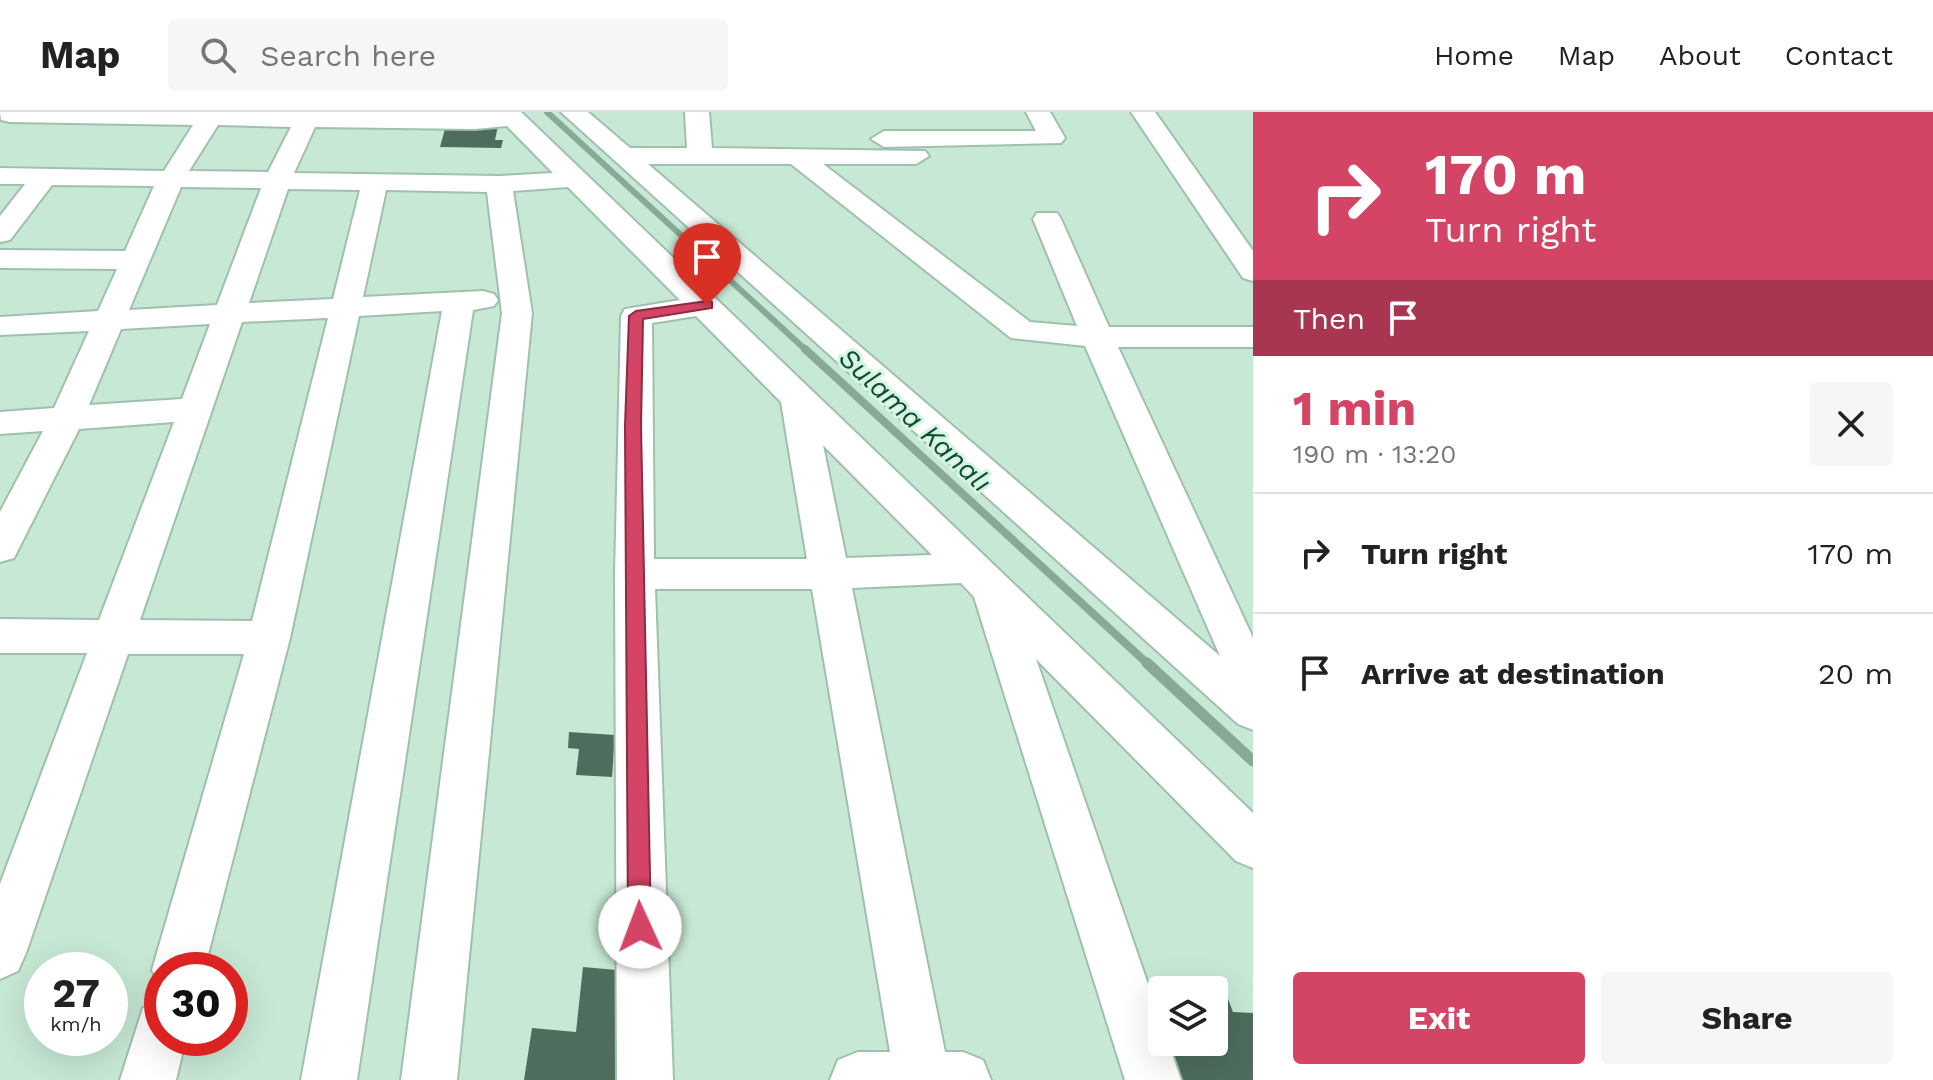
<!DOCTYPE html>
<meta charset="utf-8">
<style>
body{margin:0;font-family:"Work Sans",sans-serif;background:#f6f6f6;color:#222;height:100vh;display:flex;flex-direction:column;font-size:30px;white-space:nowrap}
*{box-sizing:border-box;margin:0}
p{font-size:26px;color:#767676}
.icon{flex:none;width:44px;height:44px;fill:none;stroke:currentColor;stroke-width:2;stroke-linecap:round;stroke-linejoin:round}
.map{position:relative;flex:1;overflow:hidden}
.details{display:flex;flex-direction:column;background:#fff;width:680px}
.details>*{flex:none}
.banner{background:#d44465;color:#fff;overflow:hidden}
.buttons{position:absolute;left:1148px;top:864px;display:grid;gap:16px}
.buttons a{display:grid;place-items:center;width:80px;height:80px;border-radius:8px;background:#fff;box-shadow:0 8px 32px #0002;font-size:40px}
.speed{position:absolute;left:24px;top:840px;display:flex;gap:16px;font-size:40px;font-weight:700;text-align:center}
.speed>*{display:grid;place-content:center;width:104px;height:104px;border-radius:50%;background:#fff;box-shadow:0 8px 32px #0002;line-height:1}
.speed small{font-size:20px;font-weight:400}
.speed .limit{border:12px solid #d22;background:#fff;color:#111}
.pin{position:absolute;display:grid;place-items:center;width:68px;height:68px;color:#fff;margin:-82px -34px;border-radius:50% 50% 50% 0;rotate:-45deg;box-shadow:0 0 8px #0007}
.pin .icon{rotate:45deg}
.me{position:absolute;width:88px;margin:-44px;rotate:358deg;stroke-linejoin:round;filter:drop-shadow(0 0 6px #0008)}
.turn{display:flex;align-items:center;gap:28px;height:168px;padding:0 40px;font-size:36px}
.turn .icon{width:104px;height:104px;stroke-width:2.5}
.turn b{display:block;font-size:56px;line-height:68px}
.then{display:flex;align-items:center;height:76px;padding:0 40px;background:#0003;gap:16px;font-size:30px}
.round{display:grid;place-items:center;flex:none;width:84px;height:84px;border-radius:8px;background:#f6f6f6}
.headline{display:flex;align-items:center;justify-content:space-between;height:136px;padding:0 40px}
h1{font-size:48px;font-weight:700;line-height:60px;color:#d44465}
.primary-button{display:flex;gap:16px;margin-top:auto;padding:16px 40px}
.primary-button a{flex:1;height:92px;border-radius:8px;background:#d44465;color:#fff;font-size:32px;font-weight:700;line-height:92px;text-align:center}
.primary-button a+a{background:#f6f6f6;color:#222}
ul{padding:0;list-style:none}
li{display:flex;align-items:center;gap:24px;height:120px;padding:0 40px;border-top:2px solid #e0e0e0}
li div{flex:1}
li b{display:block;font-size:30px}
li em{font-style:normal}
header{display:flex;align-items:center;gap:48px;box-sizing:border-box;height:112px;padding:0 40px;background:#fff;border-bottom:2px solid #e0e0e0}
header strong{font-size:38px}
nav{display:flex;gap:44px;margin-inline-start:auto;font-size:28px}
.search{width:560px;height:72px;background:#f6f6f6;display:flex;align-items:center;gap:20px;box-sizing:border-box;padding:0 28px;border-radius:8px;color:#767676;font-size:30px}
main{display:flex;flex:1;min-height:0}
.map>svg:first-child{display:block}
</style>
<header>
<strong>Map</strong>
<div class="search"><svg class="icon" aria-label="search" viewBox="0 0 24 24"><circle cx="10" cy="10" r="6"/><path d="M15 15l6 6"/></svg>Search here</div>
<nav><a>Home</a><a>Map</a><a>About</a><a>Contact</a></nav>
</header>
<main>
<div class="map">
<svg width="1253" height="968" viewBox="0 0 1253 968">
<rect width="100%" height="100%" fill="#c7e8d5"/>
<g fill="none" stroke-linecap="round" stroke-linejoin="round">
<polyline stroke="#88a996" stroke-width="6" points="547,0 807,239"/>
<polyline stroke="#88a996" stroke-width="8" points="805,237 1149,553"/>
<polyline stroke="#88a996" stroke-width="11" points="1147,551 1253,649"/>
</g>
<g fill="#4e6d5c" fill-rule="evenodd">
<polygon points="446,13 498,14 495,28 503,28 501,36 440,35"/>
<polygon points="569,620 615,623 612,665 576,663 579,637 568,636"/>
<polygon points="583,855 628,859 619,968 524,968 532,916 576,920"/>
<path d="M 1127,869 L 1222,871 L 1233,900 L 1253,901 L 1253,968 L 1156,968 ZM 1162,878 L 1214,878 L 1214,930 L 1162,930 Z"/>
</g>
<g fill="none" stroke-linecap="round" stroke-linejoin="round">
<defs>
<g id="minor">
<path d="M 0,0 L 521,0 L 1253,701 L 1253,756 L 1236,749 L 1036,547 L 1162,913 L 1162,930 L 1168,930 L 1181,968 L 1125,968 L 974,485 L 961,471 L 852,476 L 945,940 L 963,940 L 983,948 L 991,968 L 830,968 L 838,948 L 858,940 L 890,940 L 812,477 L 655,477 L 673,968 L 617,968 L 615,462 L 621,204 L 625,197 L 680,188 L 568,75 L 513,79 L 532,201 L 457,968 L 401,968 L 502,201 L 487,80 L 386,78 L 363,185 L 483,179 L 494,182 L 498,188 L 494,194 L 473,198 L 357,968 L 301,968 L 442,199 L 359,204 L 290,526 L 204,858 L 162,858 L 162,877 L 152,858 L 244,542 L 128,542 L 26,841 L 18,859 L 0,867 L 0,772 L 87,541 L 0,541 L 0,507 L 99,508 L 174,310 L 79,317 L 14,446 L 0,450 L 0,400 L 43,319 L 0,322 L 0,300 L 54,296 L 89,219 L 0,223 L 0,205 L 98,199 L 117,157 L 0,156 L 0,138 L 125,139 L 154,74 L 52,73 L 10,128 L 0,130 L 0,104 L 25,72 L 0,72 L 0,56 L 164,59 L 193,13 L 10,10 L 1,8 ZM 218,13 L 291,15 L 268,60 L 189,59 ZM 507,14 L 553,61 L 499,64 L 294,61 L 315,15 L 475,17 ZM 181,75 L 261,76 L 217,193 L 129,198 ZM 288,77 L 360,78 L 333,187 L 249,191 ZM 696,204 L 781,290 L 807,447 L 654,447 L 652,211 ZM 328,206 L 252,509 L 140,508 L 242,210 ZM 210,212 L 182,287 L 89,293 L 121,217 ZM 823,333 L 932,443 L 846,446 Z"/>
<path d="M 561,0 L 588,0 L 630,36 L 687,36 L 685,0 L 709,0 L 712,36 L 925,39 L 929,44 L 916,52 L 823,52 L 1030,210 L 1077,214 L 1033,107 L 1037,101 L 1057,101 L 1061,107 L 1109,215 L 1253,215 L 1253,235 L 1118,235 L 1253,526 L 1253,618 L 1238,612 ZM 648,52 L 791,52 L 1011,226 L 1085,234 L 1220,544 Z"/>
<polygon points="1026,0 1050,0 1065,26 1061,31 884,35 871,27 884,19 1036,19"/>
<polygon points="1131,0 1155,0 1253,139 1253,169 1243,166"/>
<polygon points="162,888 162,926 186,926 176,968 120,968 143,896"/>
</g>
</defs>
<use href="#minor" stroke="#a0c0ae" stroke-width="4"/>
<use href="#minor" fill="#fff" fill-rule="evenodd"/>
</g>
<polygon fill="#d44465" stroke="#8a2c42" stroke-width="2" points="707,189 712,190 712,196 643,207 641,314 651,815 648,823 640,826 632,823 628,815 625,314 629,204 636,199"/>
<g text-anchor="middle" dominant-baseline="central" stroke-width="6" stroke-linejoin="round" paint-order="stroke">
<g font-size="28" font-style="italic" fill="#0f4c32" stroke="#d4f5e2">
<text transform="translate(915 308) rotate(43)">Sulama Kanalı</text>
</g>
</g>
</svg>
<div class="buttons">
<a><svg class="icon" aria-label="layers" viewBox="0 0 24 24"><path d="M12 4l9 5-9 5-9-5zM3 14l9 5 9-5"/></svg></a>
</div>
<div class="speed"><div>27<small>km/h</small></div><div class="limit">30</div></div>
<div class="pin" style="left:707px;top:193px;background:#d93025"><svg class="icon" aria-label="arrive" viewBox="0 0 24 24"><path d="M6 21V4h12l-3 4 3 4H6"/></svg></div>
<svg class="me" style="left:640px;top:815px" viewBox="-20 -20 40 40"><circle r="19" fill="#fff"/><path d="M0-13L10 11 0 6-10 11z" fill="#d44465"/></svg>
</div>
<section class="details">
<div class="banner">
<div class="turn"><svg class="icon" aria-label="right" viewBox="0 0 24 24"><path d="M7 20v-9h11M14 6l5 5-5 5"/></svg><div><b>170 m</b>Turn right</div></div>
<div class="then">Then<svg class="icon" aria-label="arrive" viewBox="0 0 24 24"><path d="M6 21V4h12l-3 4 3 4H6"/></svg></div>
</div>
<div class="headline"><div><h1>1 min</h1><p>190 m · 13:20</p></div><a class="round"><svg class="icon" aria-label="close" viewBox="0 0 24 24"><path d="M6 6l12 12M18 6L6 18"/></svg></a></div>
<ul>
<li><svg class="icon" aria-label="right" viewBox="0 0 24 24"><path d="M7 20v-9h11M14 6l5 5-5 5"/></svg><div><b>Turn right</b></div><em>170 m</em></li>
<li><svg class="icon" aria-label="arrive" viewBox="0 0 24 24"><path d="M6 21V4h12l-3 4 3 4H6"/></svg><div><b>Arrive at destination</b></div><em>20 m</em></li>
</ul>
<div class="primary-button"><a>Exit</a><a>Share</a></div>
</section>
</main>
